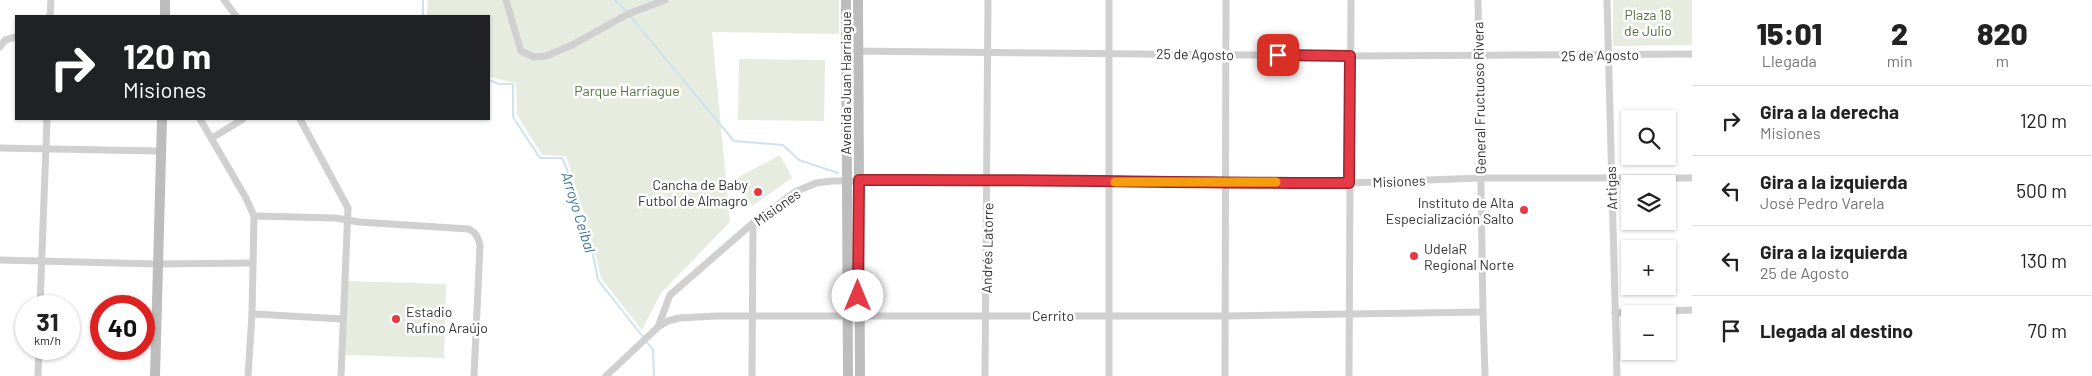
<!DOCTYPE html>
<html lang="es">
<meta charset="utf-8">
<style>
body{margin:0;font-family:Barlow,sans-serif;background:#f2f2f2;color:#222;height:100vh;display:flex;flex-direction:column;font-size:19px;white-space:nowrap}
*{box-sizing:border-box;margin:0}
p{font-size:16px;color:#767676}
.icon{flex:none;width:28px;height:28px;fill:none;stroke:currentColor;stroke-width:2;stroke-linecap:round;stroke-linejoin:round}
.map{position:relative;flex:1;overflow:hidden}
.panel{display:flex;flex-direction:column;background:#fff;width:400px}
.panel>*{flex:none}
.banner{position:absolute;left:15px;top:15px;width:475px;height:105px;border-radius:0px;box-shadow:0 1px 4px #0004;background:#202124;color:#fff;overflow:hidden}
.buttons{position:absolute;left:1621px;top:110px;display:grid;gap:10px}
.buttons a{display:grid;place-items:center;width:55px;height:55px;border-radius:0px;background:#fff;box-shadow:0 1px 4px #0004;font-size:25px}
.speed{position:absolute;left:15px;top:295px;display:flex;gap:10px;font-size:25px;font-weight:700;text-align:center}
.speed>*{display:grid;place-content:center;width:65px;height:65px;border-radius:50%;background:#fff;box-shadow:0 1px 4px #0004;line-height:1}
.speed small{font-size:12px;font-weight:400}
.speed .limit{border:8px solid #d22;background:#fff;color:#111}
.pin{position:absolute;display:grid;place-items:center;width:42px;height:42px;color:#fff;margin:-21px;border-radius:10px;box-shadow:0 2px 8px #0006}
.me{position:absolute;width:55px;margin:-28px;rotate:0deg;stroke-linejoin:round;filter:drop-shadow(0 0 4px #0008)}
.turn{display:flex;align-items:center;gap:18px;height:105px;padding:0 25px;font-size:22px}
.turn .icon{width:65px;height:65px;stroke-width:2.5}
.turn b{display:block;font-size:35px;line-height:42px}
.eta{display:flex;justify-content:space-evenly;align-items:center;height:85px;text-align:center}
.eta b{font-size:30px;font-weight:800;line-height:35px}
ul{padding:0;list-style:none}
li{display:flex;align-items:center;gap:15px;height:70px;padding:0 25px;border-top:1px solid #e0e0e0}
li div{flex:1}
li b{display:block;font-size:19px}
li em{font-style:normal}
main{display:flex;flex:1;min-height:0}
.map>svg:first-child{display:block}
</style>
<main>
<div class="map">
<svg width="1692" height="376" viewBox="0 0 1692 376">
<rect width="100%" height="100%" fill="#fff"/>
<g fill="#e6ecdf">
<polygon points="428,0 839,0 839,34 712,32 730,222 661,293 642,330 601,278 591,236 566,156 542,155 517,115 516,83 489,77 489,16 427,16"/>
<polygon points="1613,0 1692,0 1692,45 1613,46"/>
<polygon points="739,59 825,60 824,121 738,120"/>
<polygon points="780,155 792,178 752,206 737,178"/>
<polygon points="347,281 446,284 444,358 345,355"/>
</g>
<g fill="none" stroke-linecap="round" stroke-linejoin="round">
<g stroke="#cfe2ee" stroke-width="2">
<polyline points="423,0 423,16"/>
<polyline points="615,0 626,11"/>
<polyline points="630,16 734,141 783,145 799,160 838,173"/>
<polyline points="489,80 499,84 513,84 513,117 540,158 562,158 569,174 570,188 579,220 591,245 598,280 643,337"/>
<polyline points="646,341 653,350 654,376"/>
</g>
<g stroke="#d0d0d0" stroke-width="7">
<polyline points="224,0 236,16"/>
<polyline points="506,0 521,51 534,57 546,56 572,45 628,14 665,0"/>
<polyline points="1478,0 1483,312 1485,376"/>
<polyline points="1607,0 1617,376"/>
<polyline points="50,16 51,0"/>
<polyline points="0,47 5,40 16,37"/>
<polyline points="847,51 1350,56 1692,54"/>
<polyline points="200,119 246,198 254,216 252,314 248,376"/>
<polyline points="300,119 348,208 341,376"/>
<polyline points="212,138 243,119"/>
<polyline points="0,148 160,151"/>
<path d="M 254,216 L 335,218 L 359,222 L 469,229 C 476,233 478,237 480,245 L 474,376"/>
<polyline points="0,260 157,264 253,263"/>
<polyline points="40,306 47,119"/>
<polyline points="1615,313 1692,310"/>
<polyline points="252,314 343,319"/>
<polyline points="658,327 670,295 753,223 795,192 816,183 832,181 987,179 1109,182 1349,183 1481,178 1692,178"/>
<polyline points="38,376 39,349"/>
<polyline points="606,376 658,327 668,321 679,318 716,316 1226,316 1483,312"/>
<polyline points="752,376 753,223"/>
<polyline points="985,376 988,0"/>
<polyline points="1109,376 1109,0"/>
<polyline points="1225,376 1226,0"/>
<polyline points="1349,376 1351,0"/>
</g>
<g stroke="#bdbdbd" stroke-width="10">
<polyline points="846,0 848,376"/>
<polyline points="858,0 860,376"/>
<polyline points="165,16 165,0"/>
<polyline points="155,376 162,119"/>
</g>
</g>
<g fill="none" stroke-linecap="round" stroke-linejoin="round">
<defs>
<path id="route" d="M 858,296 L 859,180 C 1022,179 1186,183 1349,183 L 1350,56 L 1278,55"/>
</defs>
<use href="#route" stroke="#96252e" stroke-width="12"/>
<use href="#route" stroke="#e63946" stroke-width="9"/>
<polyline stroke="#f59e0b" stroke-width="9" points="1115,182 1276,182"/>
</g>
<g fill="#e63946" stroke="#fff" stroke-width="2">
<circle cx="758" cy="192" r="5"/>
<circle cx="1524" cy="210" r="5"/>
<circle cx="1414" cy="256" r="5"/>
<circle cx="396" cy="319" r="5"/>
</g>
<g text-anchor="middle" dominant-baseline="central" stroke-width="5" stroke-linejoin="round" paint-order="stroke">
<g font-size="14" fill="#56703f" stroke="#fff">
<text x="1648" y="14">Plaza 18<tspan x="1648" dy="16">de Julio</tspan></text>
<text x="627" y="90">Parque Harriague</text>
</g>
<g font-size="14" fill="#333" stroke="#fff">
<text transform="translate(1195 54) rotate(1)">25 de Agosto</text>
<text transform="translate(1600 55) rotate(-1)">25 de Agosto</text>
<text transform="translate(845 83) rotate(-90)">Avenida Juan Harriague</text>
<text transform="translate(1479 98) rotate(-91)">General Fructuoso Rivera</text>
<text transform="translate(1399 181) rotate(-2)">Misiones</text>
<text transform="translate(1611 188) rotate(-92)">Artigas</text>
<text transform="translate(777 207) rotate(-35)">Misiones</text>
<text transform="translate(987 248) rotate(-89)">Andrés Latorre</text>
<text x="1053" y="315">Cerrito</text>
</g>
<g font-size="14" fill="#333" stroke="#fff" text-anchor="end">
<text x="748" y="184">Cancha de Baby<tspan x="748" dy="16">Futbol de Almagro</tspan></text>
<text x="1514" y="202">Instituto de Alta<tspan x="1514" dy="16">Especialización Salto</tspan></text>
<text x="1424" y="248" text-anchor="start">UdelaR<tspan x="1424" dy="16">Regional Norte</tspan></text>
<text x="406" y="311" text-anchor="start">Estadio<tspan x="406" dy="16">Rufino Araújo</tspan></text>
</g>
<g font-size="15" font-style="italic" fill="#3f7597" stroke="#fff">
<text transform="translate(579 212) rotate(73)">Arroyo Ceibal</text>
</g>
</g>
</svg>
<div class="buttons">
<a><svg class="icon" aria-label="search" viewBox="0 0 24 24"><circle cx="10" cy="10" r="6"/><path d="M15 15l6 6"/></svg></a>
<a><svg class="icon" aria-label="layers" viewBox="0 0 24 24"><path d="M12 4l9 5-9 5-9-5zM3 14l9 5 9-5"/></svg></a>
<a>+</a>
<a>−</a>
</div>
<div class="speed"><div>31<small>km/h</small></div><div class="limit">40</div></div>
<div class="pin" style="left:1278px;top:55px;background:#d93025"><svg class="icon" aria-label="arrive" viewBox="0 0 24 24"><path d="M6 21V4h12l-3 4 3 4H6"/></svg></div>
<svg class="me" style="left:858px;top:296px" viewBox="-20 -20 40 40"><circle r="19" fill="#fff"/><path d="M0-13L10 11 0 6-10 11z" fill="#e63946"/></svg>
<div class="banner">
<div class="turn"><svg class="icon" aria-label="right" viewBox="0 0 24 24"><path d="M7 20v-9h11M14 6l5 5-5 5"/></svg><div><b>120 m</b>Misiones</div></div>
</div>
</div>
<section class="panel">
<div class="eta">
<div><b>15:01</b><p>Llegada</p></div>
<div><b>2</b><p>min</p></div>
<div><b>820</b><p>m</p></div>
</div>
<ul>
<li><svg class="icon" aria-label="right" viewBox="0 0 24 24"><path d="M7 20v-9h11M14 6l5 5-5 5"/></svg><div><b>Gira a la derecha</b><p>Misiones</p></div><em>120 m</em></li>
<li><svg class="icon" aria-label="left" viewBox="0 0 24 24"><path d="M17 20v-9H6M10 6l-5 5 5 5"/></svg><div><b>Gira a la izquierda</b><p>José Pedro Varela</p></div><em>500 m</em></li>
<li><svg class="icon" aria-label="left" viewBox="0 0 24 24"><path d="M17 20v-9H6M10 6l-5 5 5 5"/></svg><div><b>Gira a la izquierda</b><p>25 de Agosto</p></div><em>130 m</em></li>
<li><svg class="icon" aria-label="arrive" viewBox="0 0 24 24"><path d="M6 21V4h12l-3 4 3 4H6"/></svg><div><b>Llegada al destino</b></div><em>70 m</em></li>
</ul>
</section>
</main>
